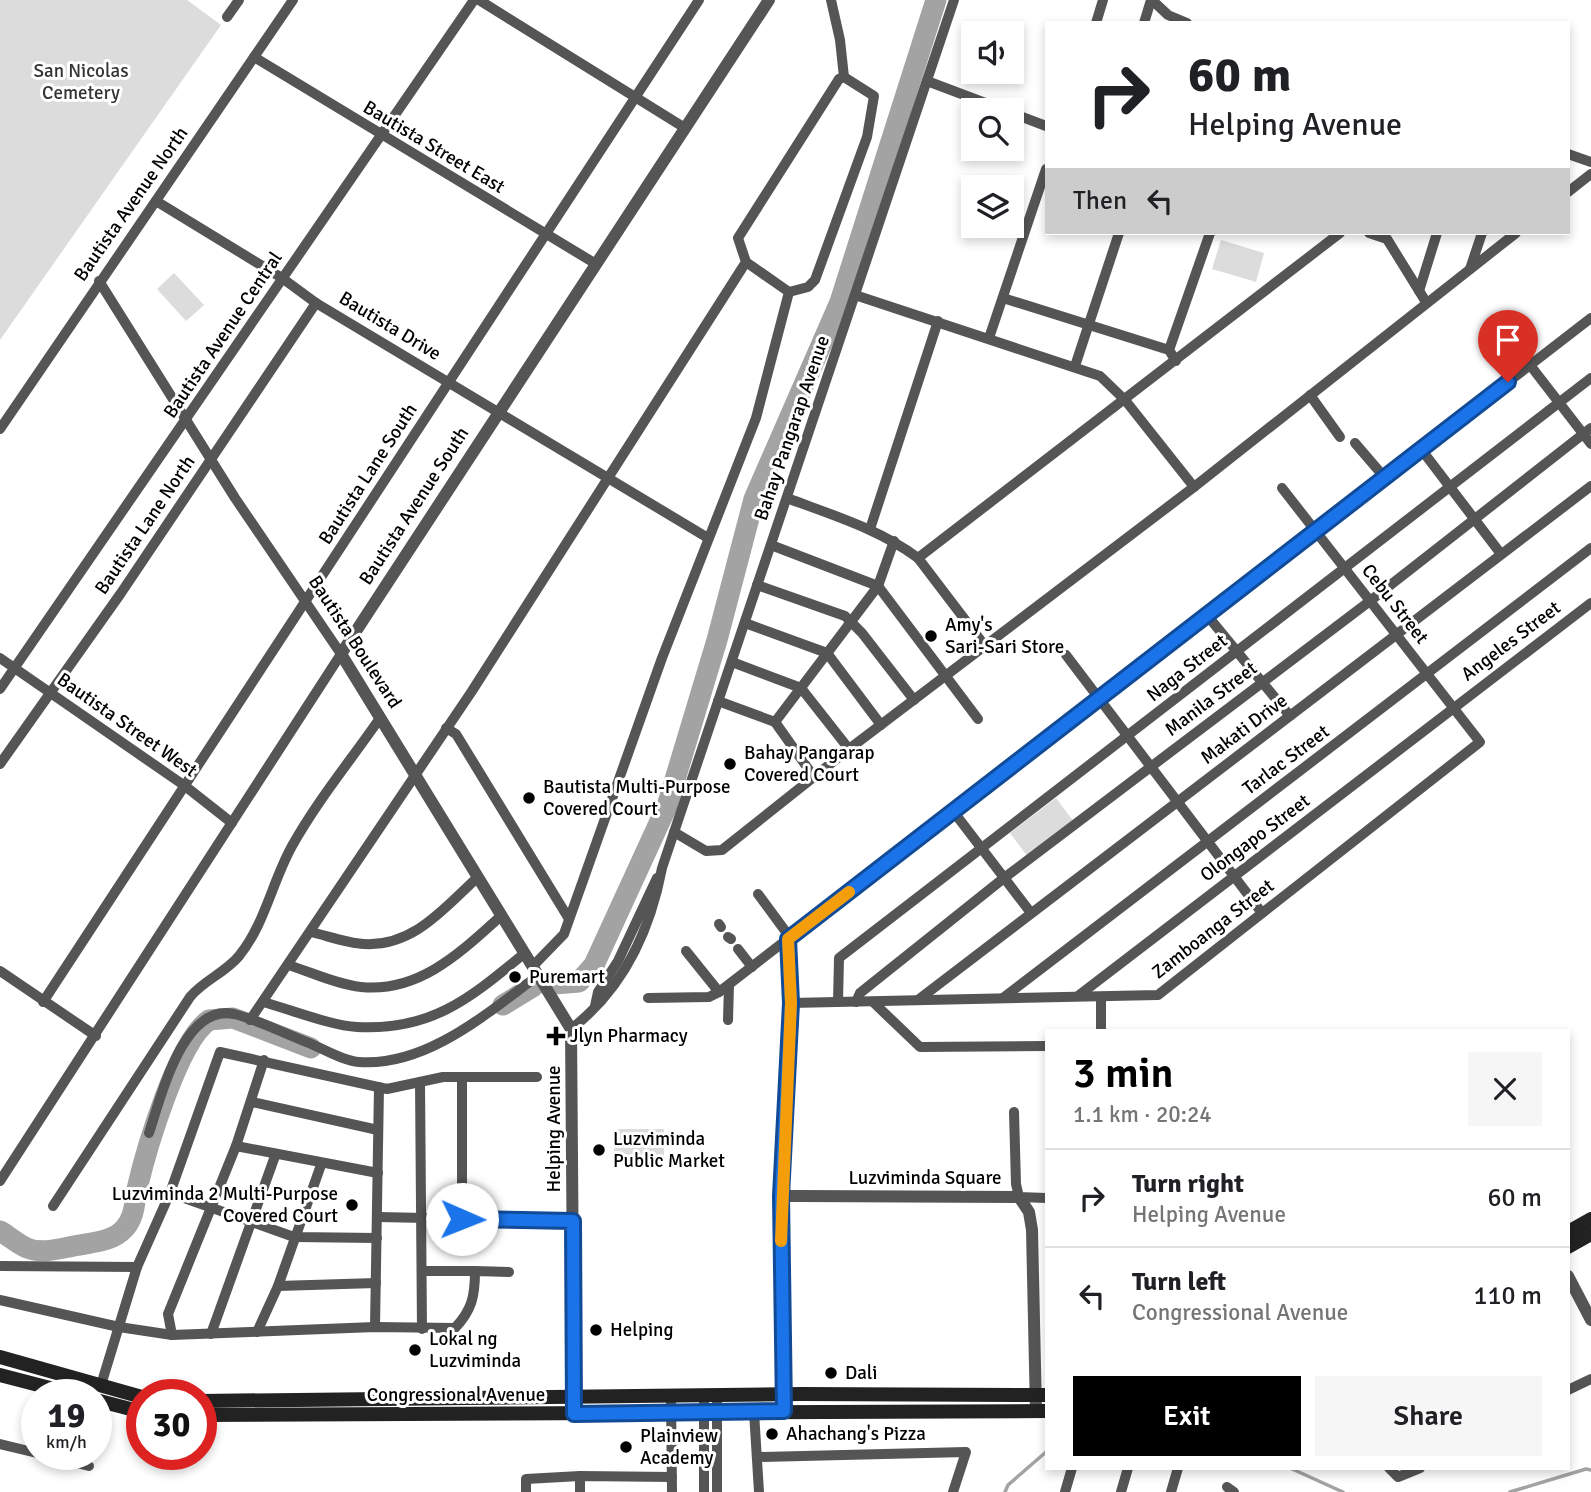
<!DOCTYPE html>
<meta charset="utf-8">
<style>
body{margin:0;font-family:Signika,sans-serif;background:#f6f6f6;color:#202124;height:100vh;display:flex;flex-direction:column;font-size:26px;white-space:nowrap}
*{box-sizing:border-box;margin:0}
p{font-size:23px;color:#757577}
.icon{flex:none;width:38px;height:38px;fill:none;stroke:currentColor;stroke-width:2;stroke-linecap:round;stroke-linejoin:round}
.map{position:relative;flex:1;overflow:hidden}
.panel{position:absolute;left:1045px;top:1029px;width:525px;height:441px;display:flex;flex-direction:column;background:#fff;border-radius:0px;box-shadow:0 4px 10px #0003}
.panel>*{flex:none}
.top-card{position:absolute;left:1045px;top:21px;width:525px;height:214px;border-radius:0px;box-shadow:0 4px 10px #0003;background:#fff;color:#202124;overflow:hidden}
.fabs{position:absolute;left:961px;top:21px;display:grid;gap:14px}
.fabs a{display:grid;place-items:center;width:63px;height:63px;border-radius:0px;background:#fff;box-shadow:0 4px 10px #0003;font-size:35px}
.speed{position:absolute;left:21px;top:1379px;display:flex;gap:14px;font-size:35px;font-weight:700;text-align:center}
.speed>*{display:grid;place-content:center;width:91px;height:91px;border-radius:50%;background:#fff;box-shadow:0 4px 10px #0003;line-height:1}
.speed small{font-size:18px;font-weight:400}
.speed .limit{border:10px solid #d22;background:#fff;color:#111}
.pin{position:absolute;display:grid;place-items:center;width:60px;height:60px;color:#fff;margin:-72px -30px;border-radius:50% 50% 50% 0;rotate:-45deg;box-shadow:0 0 7px #0007}
.pin .icon{rotate:45deg}
.me{position:absolute;width:77px;margin:-38px;rotate:91deg;stroke-linejoin:round;filter:drop-shadow(0 0 5px #0008)}
.turn{display:flex;align-items:center;gap:24px;height:147px;padding:0 28px;font-size:32px}
.turn .icon{width:91px;height:91px;stroke-width:2.5}
.turn b{display:block;font-size:49px;line-height:60px}
.then{display:flex;align-items:center;height:66px;padding:0 28px;background:#0003;gap:14px;font-size:26px}
.round{display:grid;place-items:center;flex:none;width:74px;height:74px;border-radius:0px;background:#f6f6f6}
.headline{display:flex;align-items:center;justify-content:space-between;height:119px;padding:0 28px}
h1{font-size:42px;font-weight:600;line-height:52px;color:#000}
.action{display:flex;gap:14px;margin-top:auto;padding:14px 28px}
.action a{flex:1;height:80px;border-radius:0px;background:#000;color:#fff;font-size:28px;font-weight:600;line-height:80px;text-align:center}
.action a+a{background:#f6f6f6;color:#202124}
ul{padding:0;list-style:none}
li{display:flex;align-items:center;gap:21px;height:98px;padding:0 28px;border-top:2px solid #e0e0e0}
li div{flex:1}
li b{display:block;font-size:26px}
li em{font-style:normal}
.map>svg:first-child{display:block}
</style>
<div class="map">
<svg width="1591" height="1492" viewBox="0 0 1591 1492">
<rect width="100%" height="100%" fill="#fff"/>
<g fill="#dcdcdc">
<polygon points="0,0 187,0 221,25 0,340"/>
<polygon points="1221,240 1264,253 1256,282 1212,269"/>
<polygon points="174,273 204,305 186,321 157,289"/>
<polygon points="1056,798 1074,822 1028,857 1010,833"/>
<polygon points="614,1129 664,1129 664,1157 614,1156"/>
</g>
<g fill="none" stroke-linecap="round" stroke-linejoin="round">
<g stroke="#a3a3a3" stroke-width="3.5">
<polyline points="1290,1468 1343,1492"/>
<polyline points="1005,1492 1008,1485 1046,1452"/>
<polyline points="1510,1492 1586,1469 1591,1470"/>
</g>
<g stroke="#a3a3a3" stroke-width="21">
<polyline points="554,984 579,982 594,965 667,806 717,640 754,499 840,302 936,0"/>
<polyline points="503,1005 534,986"/>
<path d="M 0,1231 C 9,1236 17,1244 27,1248 C 43,1255 64,1247 80,1245 C 95,1242 113,1241 124,1229 C 135,1217 134,1204 137,1189 C 146,1150 178,1041 209,1020 L 233,1018 L 311,1048"/>
</g>
<g stroke="#555" stroke-width="10">
<polyline points="479,0 685,128"/>
<polyline points="831,0 840,40 844,77"/>
<polyline points="1152,0 1168,15 1187,23"/>
<polyline points="227,17 239,0"/>
<polyline points="1096,23 1103,0"/>
<polyline points="1144,23 1151,0"/>
<polyline points="254,57 596,264"/>
<polyline points="927,81 1004,110"/>
<polyline points="1012,113 1046,126"/>
<polyline points="1568,154 1591,162"/>
<polyline points="1568,192 1591,174"/>
<polyline points="156,201 282,278 316,303 708,538"/>
<polyline points="1369,233 1387,239 1426,302"/>
<polyline points="1470,269 1482,233"/>
<polyline points="1419,291 1437,233"/>
<polyline points="855,295 1100,376 1125,400 1194,487"/>
<polyline points="1003,298 1169,350 1176,361"/>
<polyline points="989,338 1046,169"/>
<polyline points="1169,350 1210,233"/>
<polyline points="1530,365 1591,444"/>
<polyline points="1075,366 1119,233"/>
<polyline points="1310,395 1340,437"/>
<polyline points="0,429 293,0"/>
<polyline points="1355,443 1385,478"/>
<polyline points="1421,449 1501,554"/>
<path d="M 787,498 C 832,515 879,529 918,558 L 1340,233"/>
<polyline points="870,529 938,321"/>
<polyline points="771,545 878,586 978,719"/>
<polyline points="918,558 985,646"/>
<polyline points="757,585 845,616 862,633 914,700"/>
<polyline points="1206,614 1290,716"/>
<polyline points="745,623 827,653 881,725"/>
<polyline points="1066,655 1262,913"/>
<polyline points="0,658 185,786 232,823"/>
<polyline points="732,662 801,688 849,749"/>
<polyline points="0,689 474,0"/>
<polyline points="718,701 775,722 814,777"/>
<polyline points="775,722 878,586 894,541"/>
<polyline points="446,728 456,734 569,919"/>
<polyline points="0,764 121,593 316,303"/>
<polyline points="953,811 1031,913"/>
<polyline points="674,832 706,851 722,850 849,749 1194,487 1516,233"/>
<polyline points="758,894 786,932 790,947 791,1003 781,1196"/>
<polyline points="719,924 721,927"/>
<path d="M 311,932 C 328,936 347,943 364,944 C 414,947 445,907 478,877"/>
<polyline points="728,937 731,939"/>
<polyline points="738,949 752,967"/>
<polyline points="686,951 719,992"/>
<path d="M 288,965 C 311,972 338,985 361,987 C 420,993 462,951 502,915"/>
<polyline points="533,966 564,934 662,658 756,418 789,292 746,262"/>
<polyline points="0,971 96,1036"/>
<polyline points="1078,996 1591,603"/>
<polyline points="1101,997 1101,1031"/>
<polyline points="648,998 709,997 719,992 1591,318"/>
<polyline points="1003,998 1591,548"/>
<polyline points="918,1000 1591,486"/>
<polyline points="43,1002 699,0"/>
<path d="M 263,1002 C 289,1009 332,1026 357,1027 C 432,1031 470,998 525,953"/>
<polyline points="838,1002 839,958 1591,378"/>
<polyline points="856,1002 860,993 1004,878 1370,601 1591,428"/>
<polyline points="873,1002 920,1047 1046,1046"/>
<polyline points="791,1003 1158,995 1480,742 1282,488"/>
<polyline points="595,1006 598,992 618,961 657,878"/>
<polyline points="250,1020 472,691 746,262 738,238 839,79 844,77 874,96 867,137 815,280 808,287 789,292"/>
<polyline points="728,1020 729,985"/>
<path d="M 571,1029 C 623,989 650,931 662,868 L 954,0"/>
<polyline points="420,1082 422,1329"/>
<polyline points="252,1102 378,1130"/>
<polyline points="1014,1112 1016,1184 1019,1197 1046,1198"/>
<path d="M 149,1133 C 161,1097 183,1003 234,1014 C 259,1020 285,1034 309,1043 C 324,1049 343,1061 359,1062 C 427,1067 488,1012 539,975"/>
<polyline points="236,1146 378,1173"/>
<polyline points="0,1181 341,654 235,498 99,281"/>
<polyline points="170,1193 294,1237 377,1238"/>
<path d="M 53,1206 L 190,997 C 204,980 225,973 239,956 C 265,924 272,882 292,846 C 317,801 351,760 380,718"/>
<polyline points="378,1217 573,1221"/>
<polyline points="462,1219 462,1077"/>
<polyline points="0,1266 137,1267"/>
<polyline points="422,1271 475,1271"/>
<polyline points="278,1286 376,1283"/>
<path d="M 0,1300 L 119,1327 L 172,1335 L 375,1327 L 455,1328 C 472,1310 475,1296 475,1271 L 509,1272"/>
<polyline points="375,1327 379,1087"/>
<polyline points="257,1332 278,1286 321,1165"/>
<polyline points="211,1334 275,1156"/>
<polyline points="172,1335 168,1314 236,1146 264,1060"/>
<polyline points="101,1385 137,1267 170,1193 220,1052 387,1089 443,1077 537,1077"/>
<polyline points="1568,1390 1591,1379"/>
<polyline points="671,1397 672,1492"/>
<polyline points="754,1412 759,1492"/>
<polyline points="0,1444 37,1453"/>
<polyline points="41,1454 89,1466"/>
<polyline points="758,1457 966,1452 953,1492"/>
<polyline points="1389,1468 1398,1477 1420,1468"/>
<polyline points="580,1476 580,1492"/>
<polyline points="1227,1487 1234,1492"/>
<polyline points="526,1492 526,1479 580,1476 672,1477"/>
<polyline points="704,1492 704,1396"/>
<polyline points="717,1492 717,1396"/>
<polyline points="1065,1492 1072,1468"/>
<polyline points="1121,1492 1128,1468"/>
<polyline points="1171,1492 1178,1468"/>
</g>
<g stroke="#555" stroke-width="12">
<polyline points="1568,1276 1591,1320"/>
<polyline points="784,1411 781,1196 798,1196 1019,1197 1029,1212 1032,1230 1036,1411"/>
<polyline points="574,1414 571,1029 341,654 769,0"/>
</g>
<g stroke="#222" stroke-width="14">
<polyline points="1568,1232 1591,1219"/>
<polyline points="1568,1247 1591,1234"/>
<polyline points="0,1357 142,1397"/>
<polyline points="0,1375 77,1395"/>
<polyline points="96,1400 142,1412"/>
<polyline points="201,1401 801,1394 1046,1395"/>
<polyline points="201,1415 1046,1411"/>
</g>
</g>
<g fill="none" stroke-linecap="round" stroke-linejoin="round">
<defs>
<polyline id="route" points="462,1219 573,1221 574,1414 784,1411 781,1196 791,1003 788,939 1508,382"/>
</defs>
<use href="#route" stroke="#114b97" stroke-width="18"/>
<use href="#route" stroke="#1a73e8" stroke-width="12"/>
<polyline stroke="#f59e0b" stroke-width="12" points="781,1241 791,1003 788,939 849,892"/>
</g>
<g fill="#000" stroke="#fff" stroke-width="2.5">
<circle cx="931" cy="636" r="7"/>
<circle cx="730" cy="764" r="7"/>
<circle cx="529" cy="798" r="7"/>
<circle cx="515" cy="977" r="7"/>
<path d="M552.5 1025.5h7v7h7v7h-7v7h-7v-7h-7v-7h7z"/>
<circle cx="599" cy="1150" r="7"/>
<circle cx="352" cy="1205" r="7"/>
<circle cx="596" cy="1330" r="7"/>
<circle cx="415" cy="1350" r="7"/>
<circle cx="831" cy="1373" r="7"/>
<circle cx="772" cy="1434" r="7"/>
<circle cx="626" cy="1447" r="7"/>
</g>
<g text-anchor="middle" dominant-baseline="central" stroke-width="6" stroke-linejoin="round" paint-order="stroke">
<g font-size="19" fill="#333" stroke="#fff">
<text x="81" y="71">San Nicolas<tspan x="81" dy="22">Cemetery</tspan></text>
</g>
<g font-size="19" fill="#000" stroke="#fff">
<text transform="translate(434 147) rotate(31)">Bautista Street East</text>
<text transform="translate(131 204) rotate(-55)">Bautista Avenue North</text>
<text transform="translate(390 326) rotate(31)">Bautista Drive</text>
<text transform="translate(223 335) rotate(-56)">Bautista Avenue Central</text>
<text transform="translate(792 428) rotate(-71)">Bahay Pangarap Avenue</text>
<text transform="translate(368 474) rotate(-57)">Bautista Lane South</text>
<text transform="translate(414 506) rotate(-57)">Bautista Avenue South</text>
<text transform="translate(145 525) rotate(-56)">Bautista Lane North</text>
<text transform="translate(1395 604) rotate(52)">Cebu Street</text>
<text transform="translate(1511 641) rotate(-37)">Angeles Street</text>
<text transform="translate(355 642) rotate(57)">Bautista Boulevard</text>
<text transform="translate(1187 668) rotate(-38)">Naga Street</text>
<text transform="translate(1211 699) rotate(-37)">Manila Street</text>
<text transform="translate(127 725) rotate(35)">Bautista Street West</text>
<text transform="translate(1244 729) rotate(-37)">Makati Drive</text>
<text transform="translate(1286 760) rotate(-37)">Tarlac Street</text>
<text transform="translate(1255 838) rotate(-37)">Olongapo Street</text>
<text transform="translate(1213 929) rotate(-38)">Zamboanga Street</text>
<text transform="translate(554 1129) rotate(-90)">Helping Avenue</text>
<text x="925" y="1178">Luzviminda Square</text>
<text x="456" y="1395">Congressional Avenue</text>
</g>
<g font-size="19" fill="#000" stroke="#fff" text-anchor="start">
<text x="945" y="625">Amy's<tspan x="945" dy="22">Sari-Sari Store</tspan></text>
<text x="744" y="753">Bahay Pangarap<tspan x="744" dy="22">Covered Court</tspan></text>
<text x="543" y="787">Bautista Multi-Purpose<tspan x="543" dy="22">Covered Court</tspan></text>
<text x="529" y="977">Puremart</text>
<text x="570" y="1036">Jlyn Pharmacy</text>
<text x="613" y="1139">Luzviminda<tspan x="613" dy="22">Public Market</tspan></text>
<text x="338" y="1194" text-anchor="end">Luzviminda 2 Multi-Purpose<tspan x="338" dy="22">Covered Court</tspan></text>
<text x="610" y="1330">Helping</text>
<text x="429" y="1339">Lokal ng<tspan x="429" dy="22">Luzviminda</tspan></text>
<text x="845" y="1373">Dali</text>
<text x="786" y="1434">Ahachang's Pizza</text>
<text x="640" y="1436">Plainview<tspan x="640" dy="22">Academy</tspan></text>
</g>
</g>
</svg>
<div class="fabs">
<a><svg class="icon" aria-label="sound" viewBox="0 0 24 24"><path d="M4 9h4l5-4v14l-5-4H4zM17 9q2 3 0 6"/></svg></a>
<a><svg class="icon" aria-label="search" viewBox="0 0 24 24"><circle cx="10" cy="10" r="6"/><path d="M15 15l6 6"/></svg></a>
<a><svg class="icon" aria-label="layers" viewBox="0 0 24 24"><path d="M12 4l9 5-9 5-9-5zM3 14l9 5 9-5"/></svg></a>
</div>
<div class="speed"><div>19<small>km/h</small></div><div class="limit">30</div></div>
<div class="pin" style="left:1508px;top:382px;background:#d93025"><svg class="icon" aria-label="arrive" viewBox="0 0 24 24"><path d="M6 21V4h12l-3 4 3 4H6"/></svg></div>
<svg class="me" style="left:462px;top:1219px" viewBox="-20 -20 40 40"><circle r="19" fill="#fff"/><path d="M0-13L10 11 0 6-10 11z" fill="#1a73e8"/></svg>
<div class="top-card">
<div class="turn"><svg class="icon" aria-label="right" viewBox="0 0 24 24"><path d="M7 20v-9h11M14 6l5 5-5 5"/></svg><div><b>60 m</b>Helping Avenue</div></div>
<div class="then">Then<svg class="icon" aria-label="left" viewBox="0 0 24 24"><path d="M17 20v-9H6M10 6l-5 5 5 5"/></svg></div>
</div>
<section class="panel">
<div class="headline"><div><h1>3 min</h1><p>1.1 km · 20:24</p></div><a class="round"><svg class="icon" aria-label="close" viewBox="0 0 24 24"><path d="M6 6l12 12M18 6L6 18"/></svg></a></div>
<ul>
<li><svg class="icon" aria-label="right" viewBox="0 0 24 24"><path d="M7 20v-9h11M14 6l5 5-5 5"/></svg><div><b>Turn right</b><p>Helping Avenue</p></div><em>60 m</em></li>
<li><svg class="icon" aria-label="left" viewBox="0 0 24 24"><path d="M17 20v-9H6M10 6l-5 5 5 5"/></svg><div><b>Turn left</b><p>Congressional Avenue</p></div><em>110 m</em></li>
</ul>
<div class="action"><a>Exit</a><a>Share</a></div>
</section>
</div>
